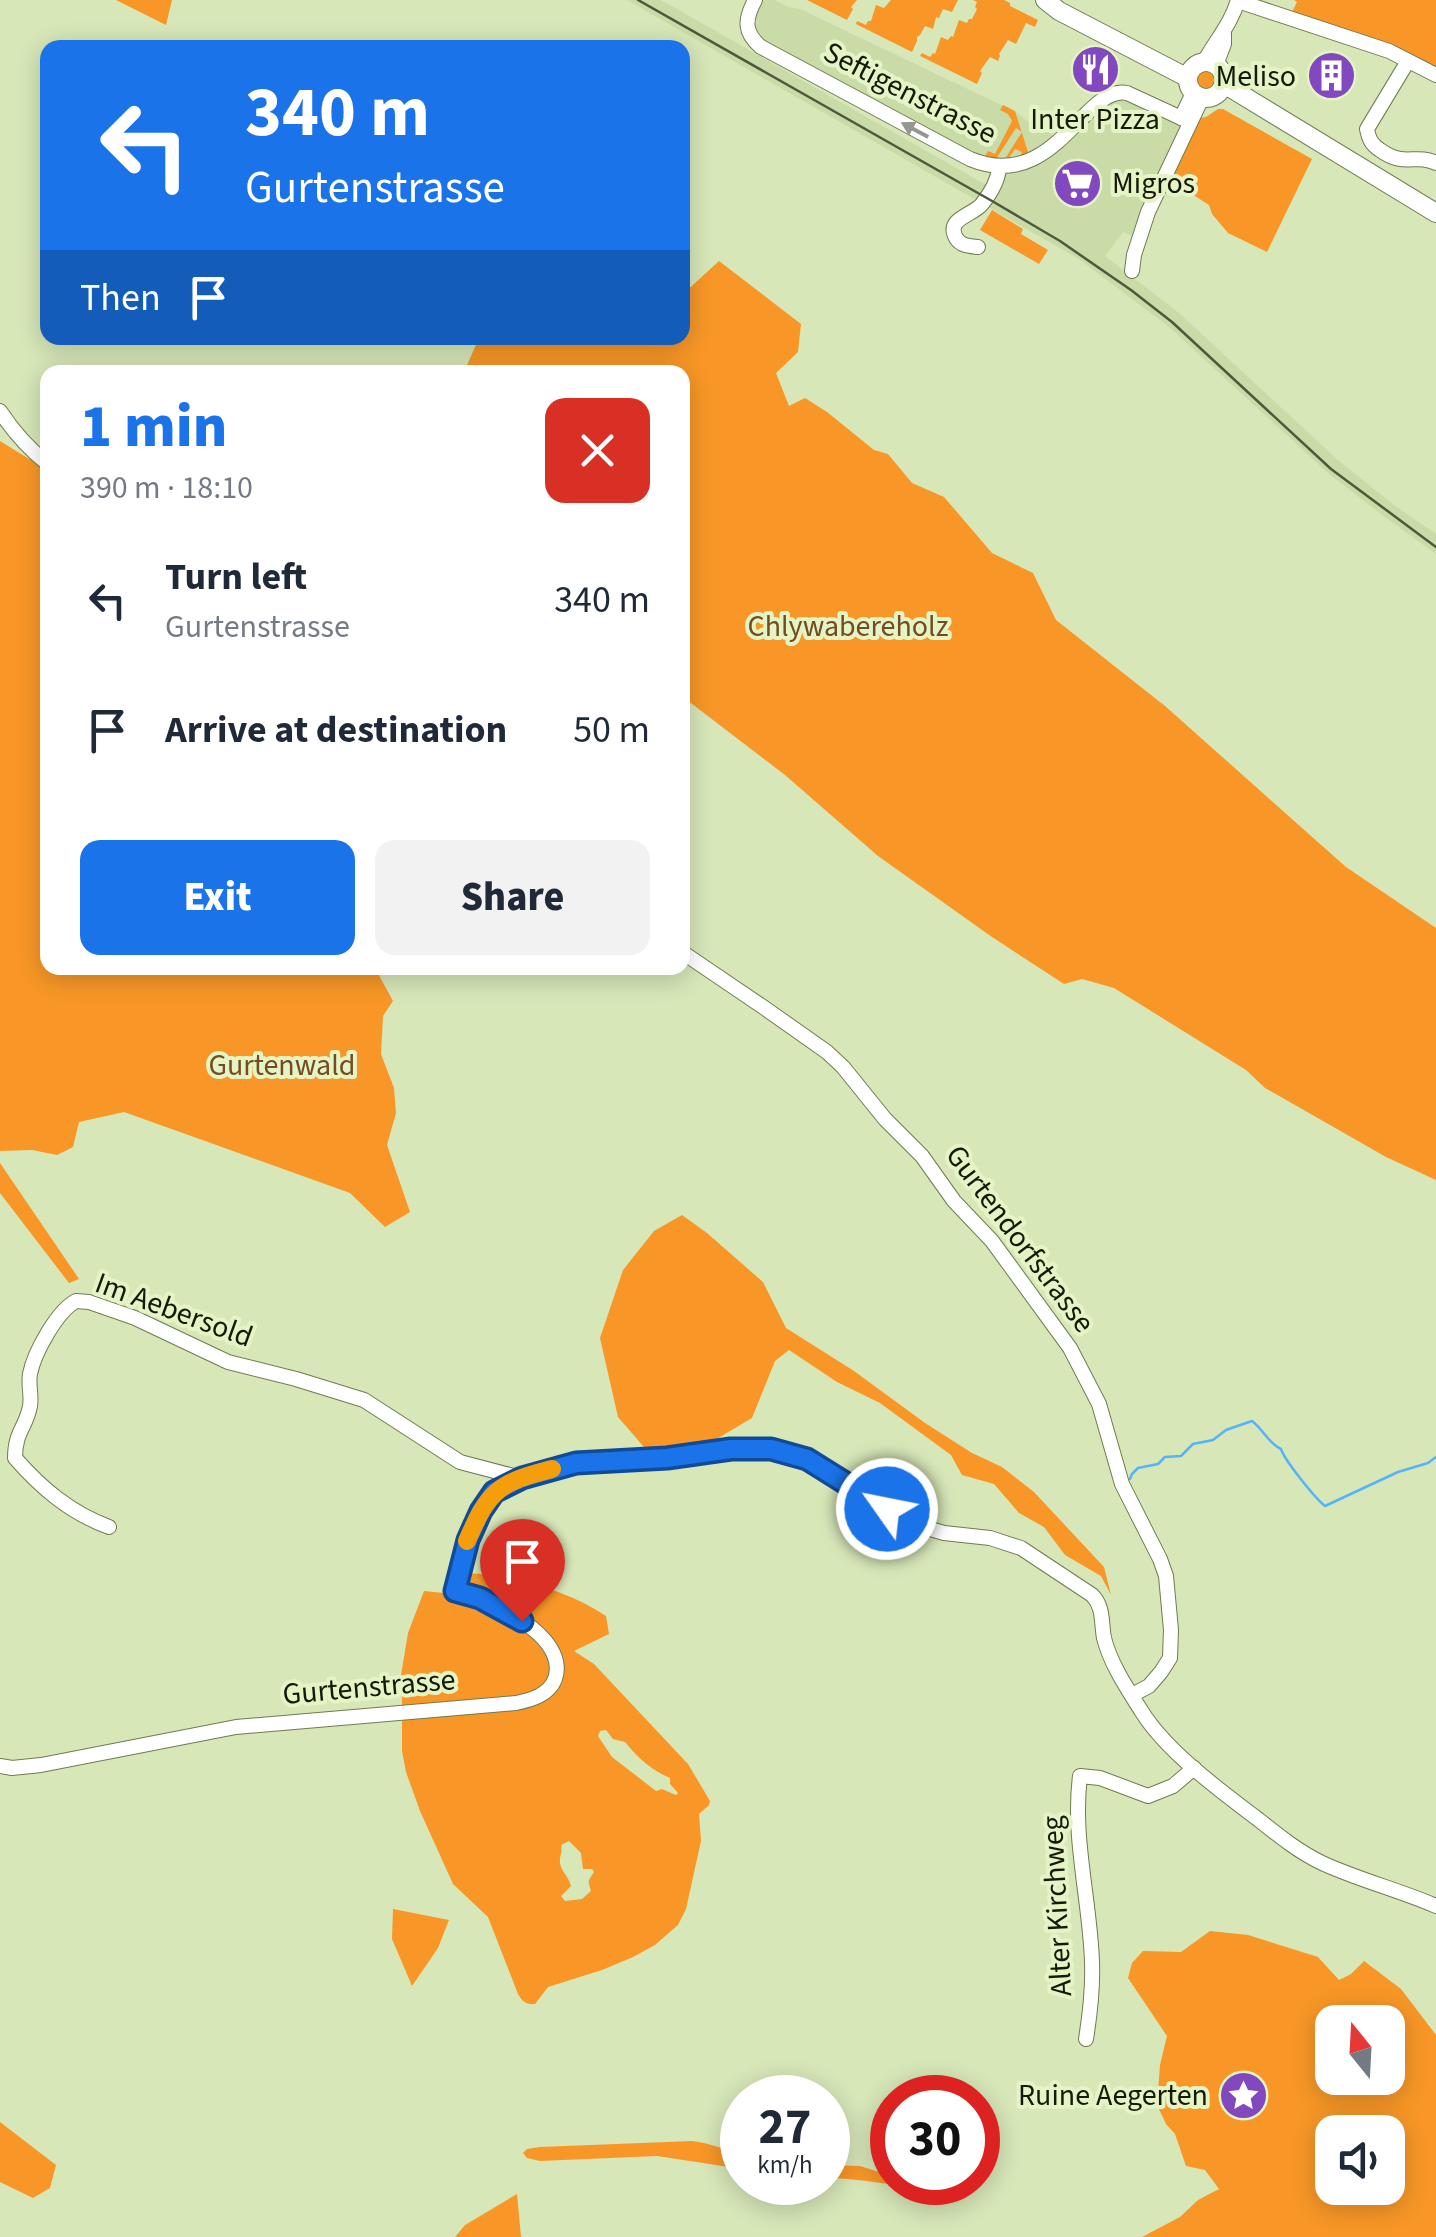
<!DOCTYPE html>
<meta charset="utf-8">
<style>
body{margin:0;font-family:"Source Sans 3",sans-serif;background:#f2f2f3;color:#1f2937;height:100vh;display:flex;flex-direction:column;font-size:38px;white-space:nowrap}
*{box-sizing:border-box;margin:0}
p{font-size:32px;color:#747a83}
.icon{flex:none;width:55px;height:55px;fill:none;stroke:currentColor;stroke-width:2;stroke-linecap:round;stroke-linejoin:round}
.map{position:relative;flex:1;overflow:hidden}
.side{position:absolute;left:40px;top:365px;width:650px;height:610px;display:flex;flex-direction:column;background:#fff;border-radius:20px;box-shadow:0 5px 25px #0003}
.side>*{flex:none}
.banner{position:absolute;left:40px;top:40px;width:650px;height:305px;border-radius:20px;box-shadow:0 5px 25px #0003;background:#1a73e8;color:#fff;overflow:hidden}
.needle{width:65px;rotate:342deg}
.fabs{position:absolute;left:1315px;top:2005px;display:grid;gap:20px}
.fabs a{display:grid;place-items:center;width:90px;height:90px;border-radius:20px;background:#fff;box-shadow:0 5px 25px #0003;font-size:50px}
.speed{position:absolute;left:720px;top:2075px;display:flex;gap:20px;font-size:50px;font-weight:700;text-align:center}
.speed>*{display:grid;place-content:center;width:130px;height:130px;border-radius:50%;background:#fff;box-shadow:0 5px 25px #0003;line-height:1}
.speed small{font-size:25px;font-weight:400}
.speed .limit{border:15px solid #d22;background:#fff;color:#111}
.pin{position:absolute;display:grid;place-items:center;width:85px;height:85px;color:#fff;margin:-102px -42px;border-radius:50% 50% 50% 0;rotate:-45deg;box-shadow:0 0 10px #0007}
.pin .icon{rotate:45deg}
.me{position:absolute;width:110px;margin:-55px;rotate:303deg;stroke-linejoin:round;filter:drop-shadow(0 0 8px #0008)}
.turn{display:flex;align-items:center;gap:35px;height:210px;padding:0 40px;font-size:45px}
.turn .icon{width:130px;height:130px;stroke-width:2.5}
.turn b{display:block;font-size:70px;line-height:85px}
.then{display:flex;align-items:center;height:95px;padding:0 40px;background:#0003;gap:20px;font-size:38px}
.round{display:grid;place-items:center;flex:none;width:105px;height:105px;border-radius:20px;background:#f2f2f3}
.summary{display:flex;align-items:center;justify-content:space-between;height:170px;padding:0 40px}
h1{font-size:60px;font-weight:800;line-height:75px;color:#1a73e8}
.action{display:flex;gap:20px;margin-top:auto;padding:20px 40px}
.action a{flex:1;height:115px;border-radius:20px;background:#1a73e8;color:#fff;font-size:40px;font-weight:800;line-height:115px;text-align:center}
.action a+a{background:#f2f2f3;color:#1f2937}
ul{padding:0;list-style:none}
li{display:flex;align-items:center;gap:30px;height:130px;padding:0 40px}
li div{flex:1}
li b{display:block;font-size:38px}
li em{font-style:normal}
.map>svg:first-child{display:block}
</style>
<div class="map">
<svg width="1436" height="2237" viewBox="0 0 1436 2237">
<rect width="100%" height="100%" fill="#d7e7b8"/>
<g fill="#c9dba6">
<polygon points="627,0 661,0 995,190 1003,175 1022,168 1106,102 1121,96 1181,123 1133,236 1123,232 1105,256 1179,313 1339,461 1394,505 1436,534 1436,554 1385,517 1328,473 1168,326 1079,259"/>
<polygon points="760,0 774,0 788,7 800,9 1016,112 1031,124 1057,137 1018,160 981,159 760,43 751,26"/>
</g>
<g fill="#f89727" fill-rule="evenodd">
<polygon points="116,0 172,0 166,25"/>
<polygon points="807,0 857,0 851,7 853,9 847,20"/>
<polygon points="891,0 958,0 952,12 943,9 939,18 936,17 933,29 925,26 920,35 917,37 917,41 912,52 856,24 857,21 866,25 868,21 871,21 876,5 884,8"/>
<polygon points="973,0 1004,0 1010,3 1010,6 1038,20 1035,27 1026,23 1016,44 1008,40 999,54 1000,56 998,61 990,57 980,71 982,73 977,84 920,56 922,53 930,57 933,53 935,54 941,37 948,40 951,36 953,37 959,20 967,23 969,19 972,19 977,9 975,7 977,2"/>
<polygon points="1294,0 1436,0 1436,70 1292,12 1297,2"/>
<circle cx="1206" cy="80" r="13"/>
<polygon points="1003,105 1015,111 1028,152 1020,157 1022,152 1015,149 1007,161 1003,162 1022,132 1016,128 996,159 984,158 988,151 995,154 1012,121 1008,114 1000,110"/>
<polygon points="1218,109 1223,109 1312,159 1267,252 1228,233 1212,214 1209,205 1170,180 1200,118 1206,117"/>
<polygon points="992,210 1023,229 1021,234 1048,250 1039,264 980,230"/>
<polygon points="719,261 801,324 798,352 776,373 789,406 805,398 827,412 874,450 888,454 912,483 944,497 992,553 1033,573 1056,620 1165,706 1346,867 1436,928 1436,1180 1386,1157 1265,1088 1246,1070 1114,988 1082,979 1064,984 992,937 878,856 785,775 683,697 682,372 464,372 479,338 682,338 683,294"/>
<polygon points="0,441 47,470 48,968 375,968 393,1001 383,1016 381,1054 394,1088 396,1113 387,1145 410,1212 385,1227 350,1193 124,1112 79,1122 73,1147 57,1155 32,1150 0,1151"/>
<polygon points="0,1163 79,1279 69,1283 0,1193"/>
<polygon points="682,1215 707,1233 763,1282 786,1328 854,1371 925,1423 972,1453 1002,1467 1034,1492 1104,1567 1111,1595 1101,1576 1065,1555 1044,1527 1019,1513 994,1484 962,1475 951,1455 880,1403 837,1382 789,1350 775,1361 752,1418 703,1447 650,1454 618,1417 600,1338 623,1270 654,1231"/>
<path d="M 458,1573 C 506,1573 566,1589 606,1616 L 609,1634 L 574,1651 L 594,1664 L 688,1764 L 710,1801 L 709,1805 L 699,1814 L 701,1841 L 686,1909 L 678,1925 L 655,1945 L 633,1957 L 602,1970 L 548,1987 L 535,2004 C 526,2005 522,2001 518,1994 L 488,1917 L 453,1884 L 420,1811 L 406,1772 L 402,1751 L 402,1697 L 399,1687 L 408,1633 L 424,1591 L 454,1594 ZM 606,1730 L 613,1739 L 625,1742 C 638,1758 651,1770 670,1778 L 670,1784 L 678,1793 L 676,1795 L 662,1789 L 656,1791 L 612,1757 L 598,1736 L 600,1731 ZM 569,1841 L 581,1853 L 583,1869 L 592,1869 L 594,1872 C 587,1883 588,1880 591,1891 L 582,1899 L 565,1901 L 561,1896 L 571,1886 C 569,1877 561,1871 560,1863 C 559,1856 563,1853 561,1845 Z"/>
<polygon points="393,1909 449,1920 438,1948 412,1986 392,1939"/>
<path d="M 1210,1931 L 1248,1935 L 1318,1957 L 1339,1980 L 1351,1974 L 1364,1961 L 1401,1989 L 1436,2035 L 1436,2237 L 1142,2237 L 1180,2217 L 1198,2200 L 1219,2189 L 1205,2170 L 1186,2166 L 1175,2134 L 1166,2124 L 1157,2105 L 1160,2065 L 1167,2036 L 1128,1978 L 1132,1963 L 1143,1951 L 1181,1952 ZM 1332,2022 L 1388,2022 L 1388,2078 L 1332,2078 ZM 1332,2132 L 1388,2132 L 1388,2188 L 1332,2188 Z"/>
<polygon points="0,2122 56,2165 50,2188 33,2198 0,2182"/>
<path d="M 692,2141 C 710,2143 725,2150 742,2153 L 742,2169 L 657,2156 L 540,2161 L 527,2158 L 523,2153 L 527,2149 L 540,2147 Z"/>
<path d="M 828,2165 L 860,2166 L 882,2173 L 892,2174 L 892,2182 L 932,2183 L 927,2187 C 893,2187 861,2178 828,2178 Z"/>
<polygon points="517,2194 521,2237 455,2237 465,2225"/>
</g>
<g fill="none" stroke-linecap="round" stroke-linejoin="round">
<path stroke="#55b4f8" stroke-width="2.5" d="M 1130,1479 L 1132,1474 L 1138,1468 L 1158,1464 L 1165,1457 L 1181,1456 L 1193,1444 L 1213,1440 L 1226,1430 L 1252,1421 C 1263,1429 1268,1443 1281,1449 C 1285,1461 1315,1498 1325,1506 L 1398,1472 L 1428,1463 L 1436,1457"/>
<defs>
<g id="minor">
<path d="M 755,0 C 745,19 743,32 761,47 L 970,159 C 1055,194 1083,85 1127,93 L 1190,122"/>
<polyline points="1238,1 1389,51 1436,75"/>
<path d="M 1408,61 L 1367,129 C 1369,139 1371,144 1380,150 C 1405,168 1415,153 1436,163"/>
<path d="M 1204,62 C 1216,40 1231,24 1238,0"/>
<polyline points="1216,65 1224,44 1224,34"/>
<polyline points="1181,118 1193,93"/>
<path d="M 978,247 C 969,246 961,246 956,238 C 945,218 974,215 982,204 C 990,194 998,180 999,168"/>
<polyline points="1132,271 1134,255 1148,212 1202,98"/>
<path d="M 0,411 C 13,431 29,449 48,464"/>
<polyline points="682,952 766,1009 827,1052 843,1067 885,1119 922,1156 954,1201 992,1241 1070,1348 1099,1404 1122,1484 1160,1559 1166,1576 1171,1630 1170,1658 1161,1672 1149,1686 1132,1695"/>
<path d="M 109,1527 C 71,1513 42,1489 15,1458 C 15,1431 26,1428 30,1406 C 32,1396 28,1385 30,1374 C 34,1353 57,1311 76,1301 L 89,1302 L 135,1318 L 228,1362 L 296,1379 L 364,1400 L 460,1462 L 521,1478"/>
<path d="M 0,1766 L 12,1768 L 41,1765 L 236,1727 L 516,1703 C 531,1700 549,1695 555,1679 C 570,1635 487,1598 455,1591 L 462,1555 L 481,1511 L 494,1492 L 503,1486 L 576,1463 L 667,1458 L 754,1448 L 785,1451 L 807,1459 L 887,1509 L 920,1526 L 944,1533 L 990,1538 L 1021,1548 L 1092,1595 C 1104,1607 1101,1622 1104,1638 C 1110,1663 1128,1690 1142,1712 C 1167,1752 1222,1792 1259,1820 C 1279,1836 1299,1852 1322,1863 C 1359,1880 1399,1890 1436,1906"/>
<path d="M 1086,2039 C 1090,2014 1093,1988 1092,1962 C 1090,1900 1072,1838 1080,1776 L 1100,1778 L 1148,1796 L 1173,1786 L 1194,1768"/>
</g>
<g id="major">
<polyline points="1045,0 1059,11 1188,78"/>
<circle cx="1206" cy="80" r="18"/>
<polyline points="1224,84 1436,213"/>
</g>
</defs>
<use href="#minor" stroke="#6e7c51" stroke-width="16"/>
<use href="#major" stroke="#6e7c51" stroke-width="20"/>
<use href="#minor" stroke="#fff" stroke-width="14"/>
<use href="#major" stroke="#fff" stroke-width="18"/>
<polyline stroke="#4f573d" stroke-width="2.5" points="638,0 992,201 1060,241 1131,290 1172,322 1331,469 1436,547"/>
</g>
<defs><path id="oneway-solid" d="M-6-.8H1V-3.2L6.5 0L1 3.2V.8H-6Z" transform="scale(2.5)"/></defs>
<use fill="#959890" href="#oneway-solid" transform="translate(915 130) rotate(-152)"/>
<g fill="none" stroke-linecap="round" stroke-linejoin="round">
<defs>
<polyline id="route" points="522,1621 480,1598 455,1591 468,1540 481,1511 494,1492 522,1478 576,1463 667,1458 731,1449 771,1449 807,1459 887,1509"/>
</defs>
<use href="#route" stroke="#114b97" stroke-width="25"/>
<use href="#route" stroke="#1a73e8" stroke-width="18"/>
<path stroke="#f59e0b" stroke-width="18" d="M 467,1541 C 489,1490 498,1483 552,1469"/>
</g>
<defs>
<symbol id="restaurant-disc" viewBox="-11 -11 22 22"><circle r="9.5" fill="#8248bf" stroke="#e4f4c5"/><path d="M-5-6h1v4h1v-4h1v4h1v-4h1v5L-1.5 .5V6h-2V.5L-5-1ZM5-6V6H3V1.5H1.5Q1.5-4 5-6Z" fill="#fff"/></symbol>
<symbol id="building-disc" viewBox="-11 -11 22 22"><circle r="9.5" fill="#8248bf" stroke="#e4f4c5"/><path d="M-4-6H4V6H1V3H-1V6H-4ZM-2.5-4.3h1.7v1.8h-1.7ZM.8-4.3h1.7v1.8H.8ZM-2.5-1h1.7V.8h-1.7ZM.8-1h1.7V.8H.8Z" fill="#fff"/></symbol>
<symbol id="supermarket-disc" viewBox="-11 -11 22 22"><circle r="9.5" fill="#8248bf" stroke="#e4f4c5"/><path d="M-6-5.5h2.5l.6 2H6L4.5 2H-2.5L-4.4-4H-6ZM-1.5 3.2a1.3 1.3 0 1 0 .1 0ZM3 3.2a1.3 1.3 0 1 0 .1 0Z" fill="#fff"/></symbol>
<symbol id="sight-disc" viewBox="-11 -11 22 22"><circle r="9.5" fill="#8248bf" stroke="#e4f4c5"/><path d="M0-6L1.8-2.2L6-1.7L2.9 1.2L3.7 5.4L0 3.3L-3.7 5.4L-2.9 1.2L-6-1.7L-1.8-2.2Z" fill="#fff"/></symbol>
</defs>
<g fill-rule="evenodd">
<use href="#restaurant-disc" x="1068" y="42" width="55" height="55"/>
<use href="#building-disc" x="1304" y="48" width="55" height="55"/>
<use href="#supermarket-disc" x="1050" y="156" width="55" height="55"/>
<use href="#sight-disc" x="1216" y="2068" width="55" height="55"/>
</g>
<g text-anchor="middle" dominant-baseline="central" stroke-width="8" stroke-linejoin="round" paint-order="stroke">
<g font-size="30" fill="#141908" stroke="#e4f4c5" text-anchor="end">
<text x="1296" y="76">Meliso</text>
<text x="1095" y="119" text-anchor="middle">Inter Pizza</text>
<text x="1112" y="183" text-anchor="start">Migros</text>
<text x="1208" y="2095">Ruine Aegerten</text>
</g>
<g font-size="30" fill="#141908" stroke="#e4f4c5">
<text transform="translate(910 93) rotate(27)">Seftigenstrasse</text>
<text transform="translate(1020 1239) rotate(53)">Gurtendorfstrasse</text>
<text transform="translate(174 1310) rotate(20)">Im Aebersold</text>
<text transform="translate(369 1687) rotate(-5)">Gurtenstrasse</text>
<text transform="translate(1057 1906) rotate(-93)">Alter Kirchweg</text>
</g>
<g font-size="30" fill="#744b22" stroke="#e4f4c5">
<text x="848" y="626">Chlywabereholz</text>
<text x="282" y="1065">Gurtenwald</text>
</g>
</g>
</svg>
<div class="fabs">
<a><svg class="needle" viewBox="-14 -14 28 28"><path d="M0-13l5 13h-10z" fill="#e53935"/><path d="M0 13l5-13h-10z" fill="#747a83"/></svg></a>
<a><svg class="icon" aria-label="sound" viewBox="0 0 24 24"><path d="M4 9h4l5-4v14l-5-4H4zM17 9q2 3 0 6"/></svg></a>
</div>
<div class="speed"><div>27<small>km/h</small></div><div class="limit">30</div></div>
<div class="pin" style="left:522px;top:1621px;background:#d93025"><svg class="icon" aria-label="arrive" viewBox="0 0 24 24"><path d="M6 21V4h12l-3 4 3 4H6"/></svg></div>
<svg class="me" style="left:887px;top:1509px" viewBox="-20 -20 40 40"><circle r="17" fill="#1a73e8" stroke="#fff" stroke-width="3"/><path d="M0-11L8 9 0 5-8 9z" fill="#fff"/></svg>
<div class="banner">
<div class="turn"><svg class="icon" aria-label="left" viewBox="0 0 24 24"><path d="M17 20v-9H6M10 6l-5 5 5 5"/></svg><div><b>340 m</b>Gurtenstrasse</div></div>
<div class="then">Then<svg class="icon" aria-label="arrive" viewBox="0 0 24 24"><path d="M6 21V4h12l-3 4 3 4H6"/></svg></div>
</div>
<section class="side">
<div class="summary"><div><h1>1 min</h1><p>390 m · 18:10</p></div><a class="round" style="background:#d93025;color:#fff"><svg class="icon" aria-label="close" viewBox="0 0 24 24"><path d="M6 6l12 12M18 6L6 18"/></svg></a></div>
<ul>
<li><svg class="icon" aria-label="left" viewBox="0 0 24 24"><path d="M17 20v-9H6M10 6l-5 5 5 5"/></svg><div><b>Turn left</b><p>Gurtenstrasse</p></div><em>340 m</em></li>
<li><svg class="icon" aria-label="arrive" viewBox="0 0 24 24"><path d="M6 21V4h12l-3 4 3 4H6"/></svg><div><b>Arrive at destination</b></div><em>50 m</em></li>
</ul>
<div class="action"><a>Exit</a><a>Share</a></div>
</section>
</div>
